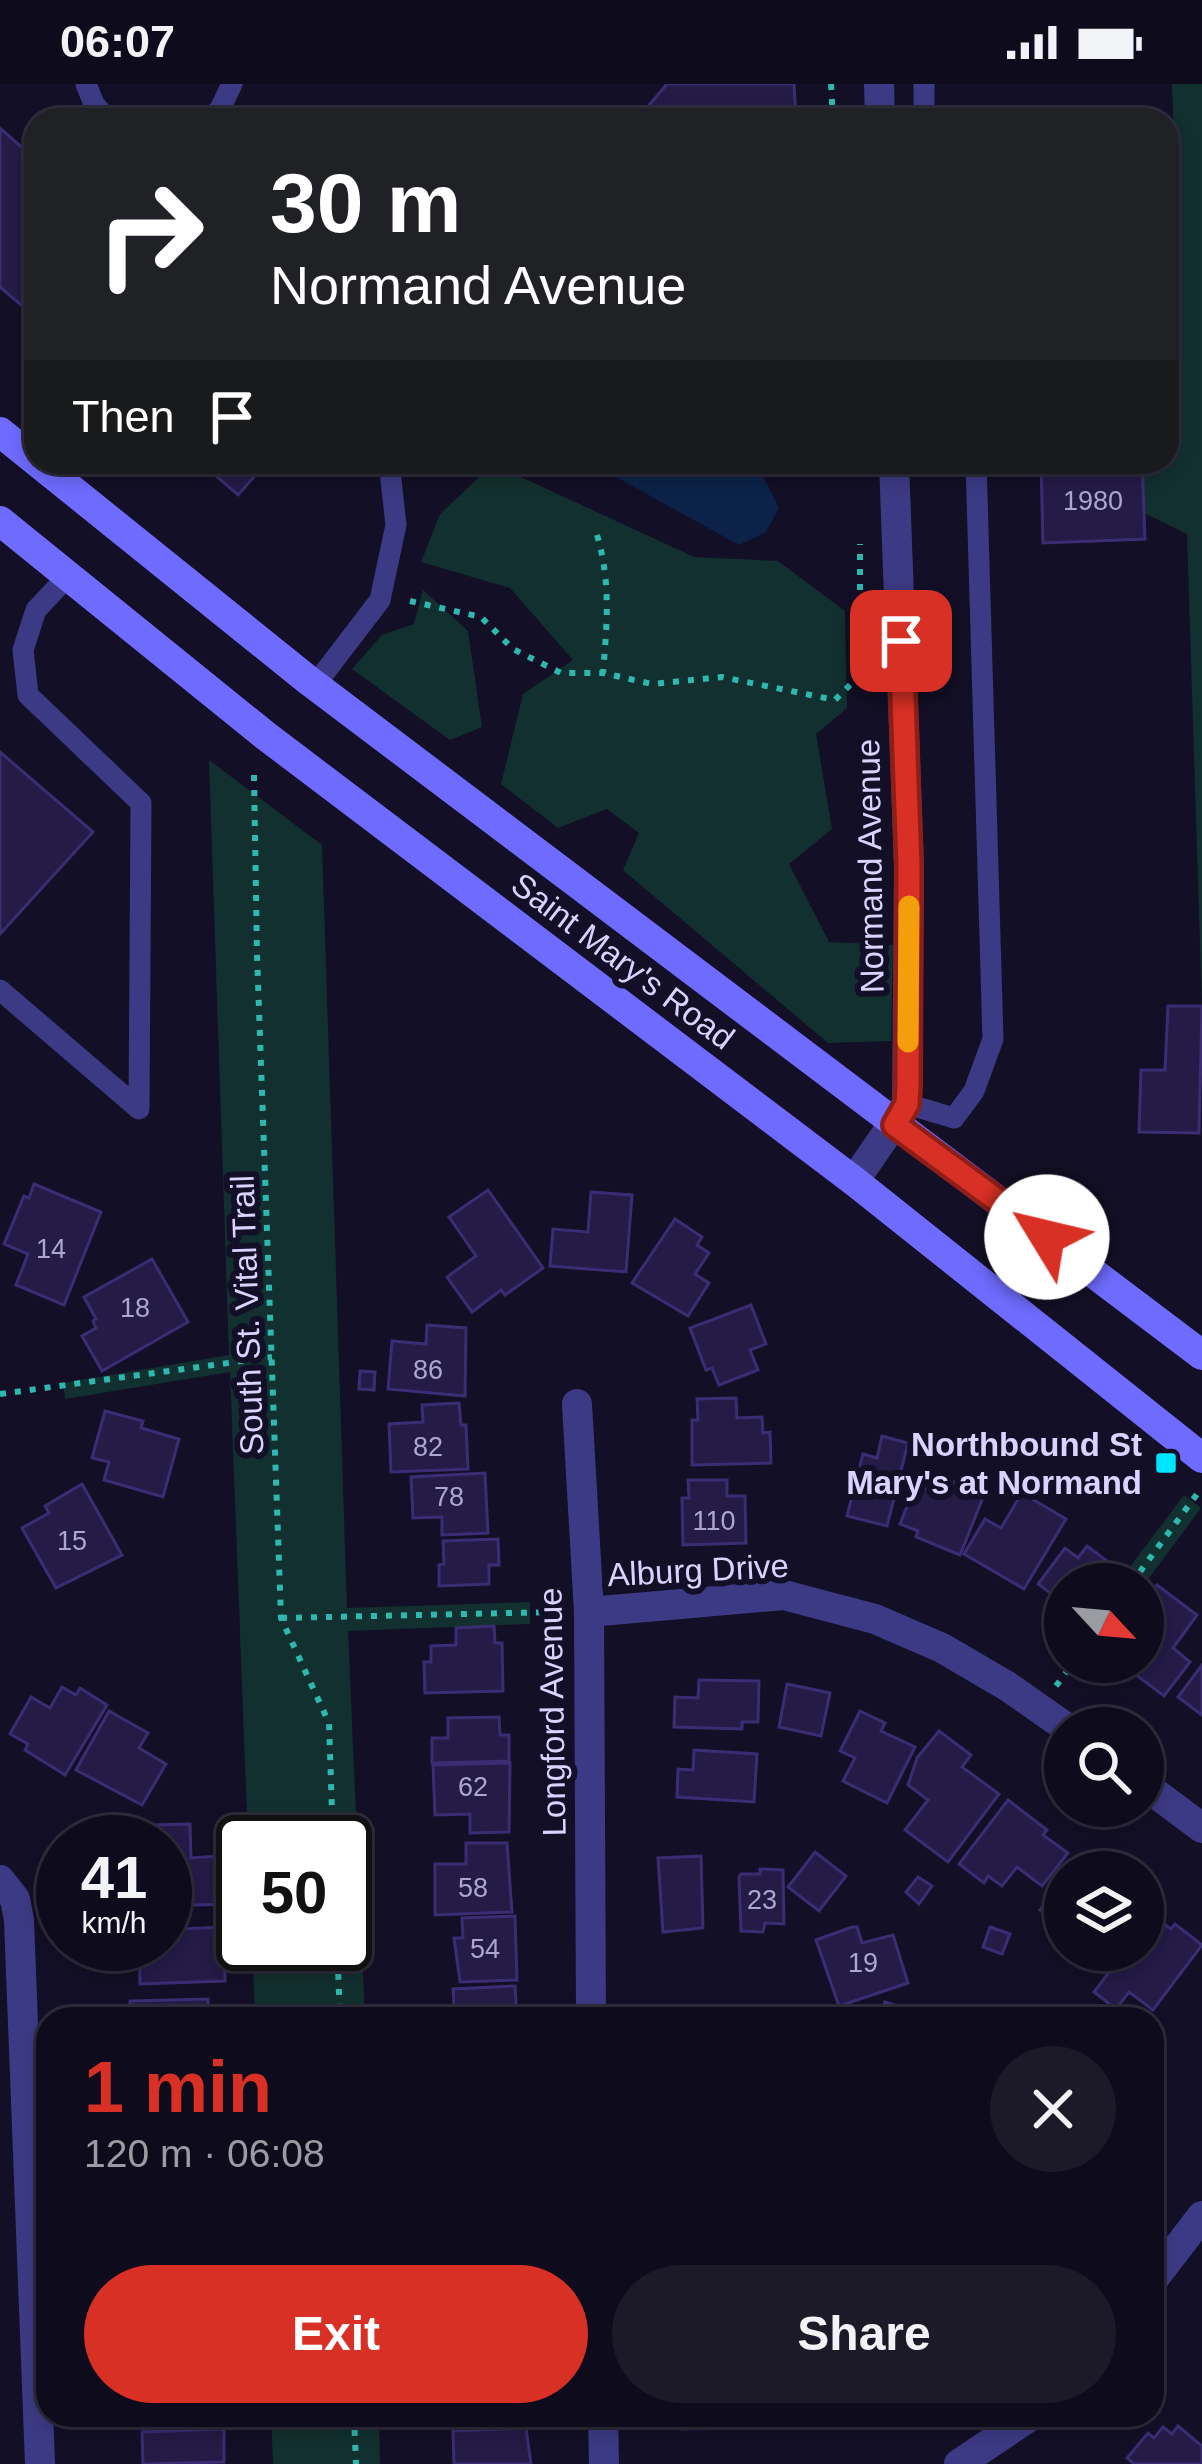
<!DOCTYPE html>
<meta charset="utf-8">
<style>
body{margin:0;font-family:Arial,sans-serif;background:#1c1929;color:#f1f3f6;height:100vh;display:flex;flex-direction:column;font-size:45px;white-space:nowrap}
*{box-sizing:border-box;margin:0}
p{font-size:39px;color:#9b9ba3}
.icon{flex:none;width:66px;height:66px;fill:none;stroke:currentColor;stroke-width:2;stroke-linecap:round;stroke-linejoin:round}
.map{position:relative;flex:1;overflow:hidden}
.drawer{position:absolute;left:36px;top:1923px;width:1128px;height:420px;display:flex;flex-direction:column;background:#0e0b1c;border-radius:36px;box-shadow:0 6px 18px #0003,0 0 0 3px #2e2b3b}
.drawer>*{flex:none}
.top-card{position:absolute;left:24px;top:24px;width:1155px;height:366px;border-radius:36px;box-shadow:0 6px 18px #0003,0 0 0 3px #2e2b3b;background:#202124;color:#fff;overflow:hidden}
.needle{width:78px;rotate:116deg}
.controls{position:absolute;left:1044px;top:1479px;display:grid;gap:24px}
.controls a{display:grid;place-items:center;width:120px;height:120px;border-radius:50%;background:#0e0b1c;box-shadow:0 6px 18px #0003,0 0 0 3px #2e2b3b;font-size:60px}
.speed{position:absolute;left:36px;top:1731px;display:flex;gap:24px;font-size:60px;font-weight:700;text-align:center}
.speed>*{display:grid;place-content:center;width:156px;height:156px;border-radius:50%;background:#0e0b1c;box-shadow:0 6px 18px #0003,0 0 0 3px #2e2b3b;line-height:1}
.speed small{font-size:30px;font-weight:400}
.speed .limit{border:6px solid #111;border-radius:18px;background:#fff;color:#111}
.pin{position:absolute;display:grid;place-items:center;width:102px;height:102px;color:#fff;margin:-51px;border-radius:24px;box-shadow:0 6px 18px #0006}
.me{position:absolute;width:132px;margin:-66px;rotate:306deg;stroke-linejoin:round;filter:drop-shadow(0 0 9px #0008)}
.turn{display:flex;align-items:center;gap:42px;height:252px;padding:0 48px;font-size:54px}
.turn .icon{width:156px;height:156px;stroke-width:2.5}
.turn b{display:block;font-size:84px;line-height:102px}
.then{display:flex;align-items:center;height:114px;padding:0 48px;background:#0003;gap:24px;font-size:45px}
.round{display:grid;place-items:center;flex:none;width:126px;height:126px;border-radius:63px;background:#1c1929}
.overview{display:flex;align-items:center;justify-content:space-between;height:204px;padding:0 48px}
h1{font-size:72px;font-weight:700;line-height:90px;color:#d93025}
.primary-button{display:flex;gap:24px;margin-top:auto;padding:24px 48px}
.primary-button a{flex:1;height:138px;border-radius:72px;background:#d93025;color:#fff;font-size:48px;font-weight:700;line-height:138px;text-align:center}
.primary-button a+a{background:#1c1929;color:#f1f3f6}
.status{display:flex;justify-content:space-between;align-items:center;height:84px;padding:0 60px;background:#0e0b1c;direction:ltr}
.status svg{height:33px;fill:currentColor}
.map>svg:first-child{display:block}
</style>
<div class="status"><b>06:07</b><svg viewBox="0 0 49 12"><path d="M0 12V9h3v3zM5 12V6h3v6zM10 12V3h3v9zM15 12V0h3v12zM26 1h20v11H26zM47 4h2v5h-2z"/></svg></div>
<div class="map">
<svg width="1202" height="2380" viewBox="0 0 1202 2380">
<rect width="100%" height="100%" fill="#130f26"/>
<g fill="#12302f">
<polygon points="1172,0 1202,0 1202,924 1187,450 1130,422 1142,378 1167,378 1167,287 1180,238 1179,206 1167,204 1167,125 1176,123"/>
<polygon points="493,380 694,473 778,477 845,527 847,624 816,650 832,745 789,780 829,858 893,861 891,957 828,959 623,786 639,749 607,725 558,744 501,700 523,610 573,576 510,504 421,478 440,430"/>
<polygon points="423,506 468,547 482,643 450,656 352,585 382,551 414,540"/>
<polygon points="209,676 322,761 347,1524 530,1518 530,1540 348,1547 365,1935 255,1935 252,1860 345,1860 345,1758 248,1758 230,1288 65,1315 63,1299 229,1271"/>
<polygon points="1184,1411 1201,1424 1143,1502 1117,1500"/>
<polygon points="271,2331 379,2331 380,2380 273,2380"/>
</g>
<polygon fill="#0c2248" points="589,378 756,378 779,424 766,448 739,461"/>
<g fill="#241b47" stroke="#3b2d73" stroke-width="3">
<polygon points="667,0 794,0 796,36 608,36 645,26"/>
<polygon points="0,44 36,76 36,234 0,203"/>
<polygon points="200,378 267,378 238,411"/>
<polygon points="1041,378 1142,378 1145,455 1043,459"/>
<polygon points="0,668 93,748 0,850"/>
<polygon points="1168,922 1202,922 1199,1049 1139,1048 1141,986 1165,986"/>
<polygon points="34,1100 101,1128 64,1221 16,1201 28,1170 4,1160 24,1112 29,1114"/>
<polygon points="488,1106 543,1184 505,1211 501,1206 472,1228 447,1193 476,1172 449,1133"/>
<polygon points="591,1108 632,1111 626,1188 550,1182 553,1145 588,1148"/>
<polygon points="675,1135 702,1153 697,1161 709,1169 695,1190 709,1199 688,1232 632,1199"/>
<polygon points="152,1175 188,1238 102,1287 82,1252 96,1244 93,1237 96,1235 84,1213"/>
<polygon points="751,1221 766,1260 750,1266 758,1286 719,1301 712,1284 706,1286 690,1244"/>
<polygon points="427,1241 466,1244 465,1312 388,1305 392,1257 426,1260"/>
<polygon points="360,1287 375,1288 374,1306 359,1305"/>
<polygon points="736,1314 737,1334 762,1333 763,1349 770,1348 771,1379 692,1381 692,1336 698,1336 697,1315"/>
<polygon points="459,1319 461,1341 466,1341 468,1385 391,1388 389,1340 423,1338 422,1321"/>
<polygon points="105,1327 143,1337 141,1344 179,1355 163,1413 104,1396 109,1378 92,1374"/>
<polygon points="882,1352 908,1359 887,1442 847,1432 863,1370 877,1374"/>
<polygon points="485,1389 488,1449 442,1451 442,1433 413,1434 411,1393"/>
<polygon points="963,1391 988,1401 960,1471 916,1453 918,1447 900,1440 916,1400 936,1409 942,1393 959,1400"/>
<polygon points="688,1396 727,1396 727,1412 745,1412 746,1459 683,1461 682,1414 689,1414"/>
<polygon points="82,1400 122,1471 56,1504 22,1444 49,1429 45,1422"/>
<polygon points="1022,1409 1066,1435 1024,1505 964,1470 985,1435 1001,1444"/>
<polygon points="498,1455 499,1481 489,1481 489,1500 439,1502 439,1481 444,1480 443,1457"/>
<polygon points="1087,1462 1123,1489 1114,1500 1065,1500 1065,1520 1038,1500 1065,1464 1078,1474"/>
<polygon points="1157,1501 1197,1531 1173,1564 1190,1578 1164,1612 1119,1578 1143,1578 1143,1519"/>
<polygon points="494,1542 495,1559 502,1559 503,1607 425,1609 424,1578 431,1578 431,1562 456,1561 456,1544"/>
<polygon points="1202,1581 1202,1631 1178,1613"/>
<polygon points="699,1596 759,1597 758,1638 742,1638 742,1645 674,1643 675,1613 698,1614"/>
<polygon points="787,1600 830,1609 821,1652 779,1643"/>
<polygon points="62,1603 76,1611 80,1604 107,1621 65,1691 25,1666 28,1660 10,1650 31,1613 50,1624"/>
<polygon points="109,1627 148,1649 139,1664 166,1680 142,1721 76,1686"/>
<polygon points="860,1627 885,1639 881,1647 915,1663 887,1719 843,1697 855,1674 840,1667"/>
<polygon points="499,1633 500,1651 509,1651 509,1677 432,1679 432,1654 448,1654 448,1634"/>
<polygon points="939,1647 971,1671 962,1683 999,1710 948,1778 905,1746 928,1716 908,1701 917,1674"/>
<polygon points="694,1666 757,1670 754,1718 677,1713 678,1685 693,1686"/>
<polygon points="510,1679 509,1748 470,1749 470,1730 435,1731 433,1681"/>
<polygon points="1008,1716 1047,1746 1043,1751 1068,1769 1042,1802 1017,1783 1002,1802 988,1792 984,1799 959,1780"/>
<polygon points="190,1740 191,1774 217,1772 218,1788 226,1788 228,1820 165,1822 165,1758 150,1758 149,1741"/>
<polygon points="466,1759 507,1759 512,1828 435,1831 435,1780 466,1780"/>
<polygon points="815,1768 846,1792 819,1827 788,1803"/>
<polygon points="701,1772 703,1844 663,1848 658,1774"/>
<polygon points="1079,1772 1101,1788 1068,1788"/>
<polygon points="760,1785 783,1786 784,1840 765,1839 763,1848 741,1847 739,1793 741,1790 760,1790"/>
<polygon points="1065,1792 1065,1845 1040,1826"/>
<polygon points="918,1793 932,1802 919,1820 906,1808"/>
<polygon points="180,1824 180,1845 224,1843 225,1897 140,1900 139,1860 165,1860 165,1825"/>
<polygon points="515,1832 517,1896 460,1898 454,1854 463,1854 462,1834"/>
<polygon points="1161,1838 1171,1845 1175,1840 1202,1861 1153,1926 1129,1908 1116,1925 1094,1908 1126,1866 1143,1866 1146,1841 1154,1847"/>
<polygon points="852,1843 857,1843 862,1859 893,1851 908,1899 839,1922 816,1856"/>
<polygon points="990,1843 1010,1850 1002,1870 983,1863"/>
<polygon points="515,1902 517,1935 437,1935 437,1925 454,1923 453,1905"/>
<polygon points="208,1915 208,1935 130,1935 130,1917"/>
<polygon points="885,1918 923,1930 922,1935 880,1935"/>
<polygon points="144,2331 182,2331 183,2339 144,2341"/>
<polygon points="681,2331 753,2331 753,2344 682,2345"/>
<polygon points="758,2331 805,2331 805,2339 757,2337"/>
<polygon points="1178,2342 1202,2362 1202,2380 1134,2380 1127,2374 1148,2349 1154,2354 1163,2343 1172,2350"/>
<polygon points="526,2344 531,2380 454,2380 453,2347"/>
<polygon points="224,2345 224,2378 143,2380 142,2348"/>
</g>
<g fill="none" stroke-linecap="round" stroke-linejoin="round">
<g stroke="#2fb8b0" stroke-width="6" stroke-dasharray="6 9" stroke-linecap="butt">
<polyline points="831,0 833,36"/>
<path d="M 597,451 C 611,497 607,541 603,589"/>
<polyline points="410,517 481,533 513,565 561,589 603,589 652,600 722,593 835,616 860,591 860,460"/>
<polyline points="254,691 257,870 281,1534 329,1639 333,1758"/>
<polyline points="0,1310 272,1273"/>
<polyline points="1131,1500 1200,1406"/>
<polyline points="281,1534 556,1528"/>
<polyline points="1056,1602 1074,1578"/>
<polyline points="337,1860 340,1935"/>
<polyline points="354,2331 356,2380"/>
</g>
<g stroke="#3d3a85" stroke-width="21">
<polyline points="86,0 94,20 108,36"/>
<polyline points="924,0 924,36"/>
<polyline points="208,36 220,25 232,0"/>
<polyline points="315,601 380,516 396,441 389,378"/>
<polyline points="0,906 139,1025 141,719 28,611 23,566 36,526 68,492"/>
<polyline points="907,1020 954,1034 974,1007 993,955 976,378"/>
</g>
<g stroke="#3d3a85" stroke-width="30">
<polyline points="879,0 880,36"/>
<polyline points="854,1097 907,1020 909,782 894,378"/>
<polyline points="577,1320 589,1528 591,1935"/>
<polyline points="589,1528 784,1511 875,1535 942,1564 1007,1602 1067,1644"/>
<polyline points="1143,1700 1202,1744"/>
<polyline points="0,1796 15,1815 19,1836 40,2380"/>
<polyline points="657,1935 689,1935"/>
<polyline points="1152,2197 1202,2132"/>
<polyline points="603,2331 604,2380"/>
<polyline points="959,2380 1032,2331"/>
</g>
<g stroke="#6f6bff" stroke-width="30">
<polyline points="0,348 308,596 1202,1271"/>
<polyline points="0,437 266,652 854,1097 1202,1374"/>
</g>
</g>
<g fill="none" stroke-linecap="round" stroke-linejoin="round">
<defs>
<polyline id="route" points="901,557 909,782 908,1001 907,1020 895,1041 1047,1153"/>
</defs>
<use href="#route" stroke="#8d1f18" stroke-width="30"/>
<use href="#route" stroke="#d93025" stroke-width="21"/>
<polyline stroke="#f59e0b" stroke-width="21" points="908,958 909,822"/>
</g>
<rect fill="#00e5ff" stroke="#130f26" stroke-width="4.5" x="1154" y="1367" width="24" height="24" rx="6"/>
<g text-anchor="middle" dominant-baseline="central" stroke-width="12" stroke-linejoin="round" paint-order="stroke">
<g font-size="27" fill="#aca6d1">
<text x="1093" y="417">1980</text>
<text x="51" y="1165">14</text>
<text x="135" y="1224">18</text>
<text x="428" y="1286">86</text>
<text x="428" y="1363">82</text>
<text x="449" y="1413">78</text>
<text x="714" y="1437">110</text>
<text x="72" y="1457">15</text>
<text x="473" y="1703">62</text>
<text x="473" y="1804">58</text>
<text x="762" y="1816">23</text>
<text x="485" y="1865">54</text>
<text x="863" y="1879">19</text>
</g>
<g font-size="33" fill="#d9d4ff" stroke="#130f26">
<text transform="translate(870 782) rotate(-91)">Normand Avenue</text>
<text transform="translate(623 877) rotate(37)">Saint Mary's Road</text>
<text transform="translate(247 1231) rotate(-92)">South St. Vital Trail</text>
<text transform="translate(698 1486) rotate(-3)">Alburg Drive</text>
<text transform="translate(552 1628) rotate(-91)">Longford Avenue</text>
</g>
<g font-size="33" font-weight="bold" fill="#d9d4ff" stroke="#130f26" text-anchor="end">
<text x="1142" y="1360">Northbound St<tspan x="1142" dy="38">Mary's at Normand</tspan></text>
</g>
</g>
</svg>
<div class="controls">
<a><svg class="needle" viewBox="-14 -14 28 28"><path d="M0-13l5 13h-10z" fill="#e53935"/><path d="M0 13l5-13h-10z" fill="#9b9ba3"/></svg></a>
<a><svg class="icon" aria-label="search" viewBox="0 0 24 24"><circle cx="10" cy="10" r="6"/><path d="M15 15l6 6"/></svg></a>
<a><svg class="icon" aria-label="layers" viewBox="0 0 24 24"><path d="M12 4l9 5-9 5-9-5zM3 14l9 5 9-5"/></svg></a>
</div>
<div class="speed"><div>41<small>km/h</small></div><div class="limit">50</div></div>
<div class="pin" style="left:901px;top:557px;background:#d93025"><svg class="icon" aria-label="arrive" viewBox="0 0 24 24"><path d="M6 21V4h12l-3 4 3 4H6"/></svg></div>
<svg class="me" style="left:1047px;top:1153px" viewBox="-20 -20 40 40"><circle r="19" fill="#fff"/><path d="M0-13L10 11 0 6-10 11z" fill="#d93025"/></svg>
<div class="top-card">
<div class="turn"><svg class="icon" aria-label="right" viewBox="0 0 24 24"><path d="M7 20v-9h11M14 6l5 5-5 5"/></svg><div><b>30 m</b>Normand Avenue</div></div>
<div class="then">Then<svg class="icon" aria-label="arrive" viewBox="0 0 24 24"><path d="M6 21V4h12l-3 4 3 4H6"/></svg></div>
</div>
<section class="drawer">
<div class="overview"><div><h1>1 min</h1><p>120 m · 06:08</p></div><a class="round"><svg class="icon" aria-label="close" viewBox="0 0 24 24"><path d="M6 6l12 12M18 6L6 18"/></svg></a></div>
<div class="primary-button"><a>Exit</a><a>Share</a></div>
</section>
</div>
